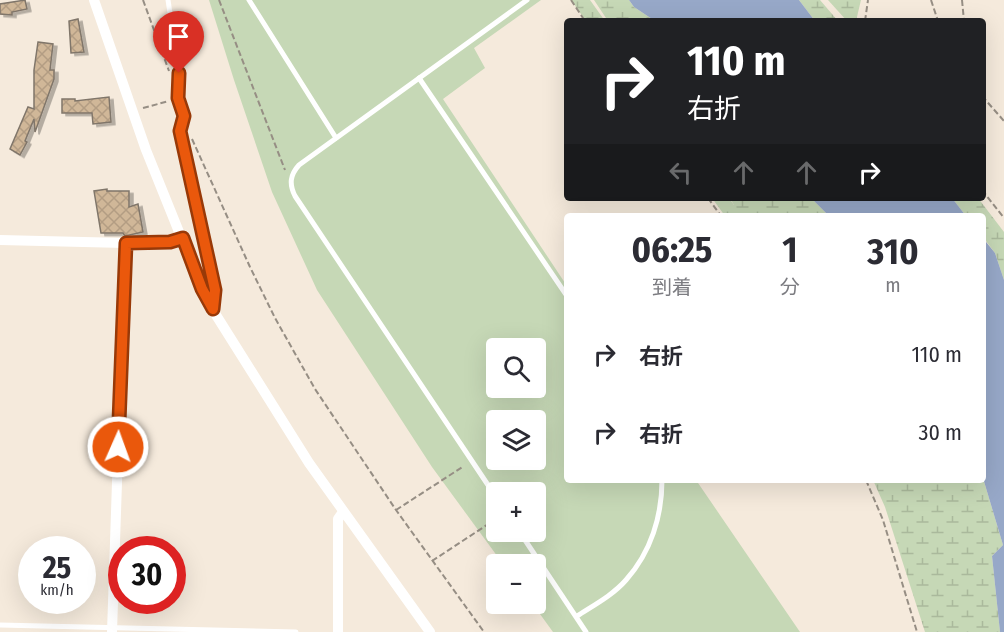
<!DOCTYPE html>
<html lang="ja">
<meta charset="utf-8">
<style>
body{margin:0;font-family:"Fira Sans Condensed","Noto Sans JP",sans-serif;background:#f7f7f7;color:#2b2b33;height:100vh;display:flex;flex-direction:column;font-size:22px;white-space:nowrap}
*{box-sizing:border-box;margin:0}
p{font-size:20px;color:#7c7c81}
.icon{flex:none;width:33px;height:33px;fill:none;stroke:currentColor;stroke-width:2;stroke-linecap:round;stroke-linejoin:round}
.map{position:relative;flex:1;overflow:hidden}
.details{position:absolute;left:564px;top:213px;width:422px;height:270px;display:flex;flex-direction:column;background:#fff;border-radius:6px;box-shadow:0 6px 24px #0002}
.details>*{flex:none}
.hud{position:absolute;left:564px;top:18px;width:422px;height:183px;border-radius:6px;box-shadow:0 6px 24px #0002;background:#202124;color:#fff;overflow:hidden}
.tools{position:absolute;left:486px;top:338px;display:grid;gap:12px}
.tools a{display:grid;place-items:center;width:60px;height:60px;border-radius:6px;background:#fff;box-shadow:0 6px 24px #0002;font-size:30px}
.speed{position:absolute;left:18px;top:536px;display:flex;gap:12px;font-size:30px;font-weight:700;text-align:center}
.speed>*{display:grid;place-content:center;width:78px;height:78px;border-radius:50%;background:#fff;box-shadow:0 6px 24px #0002;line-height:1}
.speed small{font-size:15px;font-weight:400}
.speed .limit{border:9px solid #d22;background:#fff;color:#111}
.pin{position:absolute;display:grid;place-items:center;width:51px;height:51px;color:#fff;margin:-62px -26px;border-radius:50% 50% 50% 0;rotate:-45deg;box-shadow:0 0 6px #0007}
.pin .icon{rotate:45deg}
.me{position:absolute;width:66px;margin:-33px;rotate:2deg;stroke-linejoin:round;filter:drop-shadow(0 0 4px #0008)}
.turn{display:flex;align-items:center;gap:21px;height:126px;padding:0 24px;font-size:27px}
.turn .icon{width:78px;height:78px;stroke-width:2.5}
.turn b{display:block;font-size:42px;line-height:51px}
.lanes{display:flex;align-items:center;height:57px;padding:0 24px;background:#0003;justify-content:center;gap:30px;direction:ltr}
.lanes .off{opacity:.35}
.eta{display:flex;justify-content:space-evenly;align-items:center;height:102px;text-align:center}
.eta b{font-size:36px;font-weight:700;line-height:42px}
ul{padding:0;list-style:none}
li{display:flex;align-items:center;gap:18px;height:78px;padding:0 24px}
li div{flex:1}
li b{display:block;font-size:22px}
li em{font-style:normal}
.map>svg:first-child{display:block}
</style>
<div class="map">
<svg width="1004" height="632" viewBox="0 0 1004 632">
<defs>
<pattern id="wetland-marsh" width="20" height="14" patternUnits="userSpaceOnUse" patternTransform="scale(1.5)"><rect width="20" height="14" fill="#c6d8b6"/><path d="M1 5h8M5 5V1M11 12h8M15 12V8" fill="none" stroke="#aab99c"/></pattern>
<pattern id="building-cross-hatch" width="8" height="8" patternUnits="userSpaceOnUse" patternTransform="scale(1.5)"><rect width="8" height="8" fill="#d0b798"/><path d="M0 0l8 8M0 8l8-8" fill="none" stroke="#b39d83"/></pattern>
<filter id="shadow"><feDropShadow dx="4" dy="2.5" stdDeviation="0" flood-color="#0004"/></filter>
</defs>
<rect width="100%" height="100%" fill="#f5eadc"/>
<path fill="#c6d8b6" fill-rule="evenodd" d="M 209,0 L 541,0 L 474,48 L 485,68 L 443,99 L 567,286 L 567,480 L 696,480 L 800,632 L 553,632 L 532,603 L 536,603 L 536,564 L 503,564 L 432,467 L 317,290 L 272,192 L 234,80 ZM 496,348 L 536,348 L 536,387 L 496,387 ZM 496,420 L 536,420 L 536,459 L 496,459 ZM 496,492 L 536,492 L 536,531 L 496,531 Z"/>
<g fill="url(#wetland-marsh)">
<polygon points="571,0 590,0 605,21 586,21"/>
<polygon points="594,0 629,0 634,7 655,21 608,21"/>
<polygon points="799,0 820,0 838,21 815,21"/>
<polygon points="828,0 861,0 856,21 847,21"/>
<polygon points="712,198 729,198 734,205 730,198 811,198 829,216 725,216"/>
<polygon points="952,198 978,198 1004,232 1004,280 995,253 983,237 982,216 966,216"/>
<polygon points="983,478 1003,545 992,556 1000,632 925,632 885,507 873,480 982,480"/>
</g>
<g fill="#97a8c8">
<polygon points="629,0 799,0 815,21 655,21 634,7"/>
<polygon points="811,198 952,198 966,216 829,216"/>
<polygon points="982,237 995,253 1004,280 1004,632 1000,632 992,556 1003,545 983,478"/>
</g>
<g fill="url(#building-cross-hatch)" stroke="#80766a" stroke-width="1.5" filter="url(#shadow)">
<polygon points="25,0 27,9 12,12 12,15 0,14 0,4"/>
<polygon points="78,19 84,52 71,53 69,21"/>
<polygon points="38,42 53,44 50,70 54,70 54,79 35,132 34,119 25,141 27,142 20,155 10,149 28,107 34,109 34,70"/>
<polygon points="109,97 111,122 93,124 92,113 62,113 62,99 75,99 75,101"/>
<polygon points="107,189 107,191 129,191 129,207 138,204 143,232 125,236 123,233 101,233 94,191"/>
</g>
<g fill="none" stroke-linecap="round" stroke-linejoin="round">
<g stroke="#968e84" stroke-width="2" stroke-dasharray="6 3" stroke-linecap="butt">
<polyline points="143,0 169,71"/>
<polyline points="219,0 285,170"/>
<polyline points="571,0 585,21"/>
<polyline points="931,0 938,21"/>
<polyline points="962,0 964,21"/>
<polyline points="865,21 868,0"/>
<polyline points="982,96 1004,121"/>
<polyline points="143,108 169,101"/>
<polyline points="192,139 250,267 275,318 315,389 396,510 484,632"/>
<polyline points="982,190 1004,218"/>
<polyline points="708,198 721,216"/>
<polyline points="866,480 883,520 917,632"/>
<polyline points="396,510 464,466"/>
<polyline points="432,561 496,519"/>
</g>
<g stroke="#fff" stroke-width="5">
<polyline points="168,0 179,73 178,98 184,116 180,131 215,290 213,304"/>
<polyline points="249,0 336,138"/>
<polyline points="419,78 567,296"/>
<path d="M 496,497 L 295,196 C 289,184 290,175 299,165 L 527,0"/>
<polyline points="519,531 586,632"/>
<path d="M 577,616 C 594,605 613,595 626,580 C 651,552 662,516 662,480"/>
<polyline points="0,625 296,632"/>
</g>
<g stroke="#fff" stroke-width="10">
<polyline points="94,0 146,150 202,289 216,315 309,463 430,632"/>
<polyline points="0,240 125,243 170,242 183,238"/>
<polyline points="112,632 125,243"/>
<polyline points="338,632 338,519 343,512"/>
</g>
</g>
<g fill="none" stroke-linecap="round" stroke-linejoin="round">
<defs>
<polyline id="route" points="118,447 126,243 170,242 183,238 202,289 213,309 215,290 180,131 184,116 178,98 179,73"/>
</defs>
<use href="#route" stroke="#983908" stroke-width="15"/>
<use href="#route" stroke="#ea580c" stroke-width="10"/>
</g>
</svg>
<div class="tools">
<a><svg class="icon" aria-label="search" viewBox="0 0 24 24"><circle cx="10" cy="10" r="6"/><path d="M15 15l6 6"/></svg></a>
<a><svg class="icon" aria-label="layers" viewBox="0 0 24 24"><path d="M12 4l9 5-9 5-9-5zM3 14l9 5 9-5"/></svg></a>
<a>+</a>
<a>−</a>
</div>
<div class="speed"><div>25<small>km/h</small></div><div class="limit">30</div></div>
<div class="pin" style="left:179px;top:73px;background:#d93025"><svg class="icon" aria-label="arrive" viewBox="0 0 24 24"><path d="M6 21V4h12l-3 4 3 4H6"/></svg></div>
<svg class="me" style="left:118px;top:447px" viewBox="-20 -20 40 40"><circle r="17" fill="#ea580c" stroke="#fff" stroke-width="3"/><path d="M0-11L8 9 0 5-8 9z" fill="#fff"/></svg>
<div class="hud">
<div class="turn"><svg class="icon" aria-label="right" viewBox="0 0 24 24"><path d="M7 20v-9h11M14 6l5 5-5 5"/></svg><div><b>110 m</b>右折</div></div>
<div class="lanes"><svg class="icon off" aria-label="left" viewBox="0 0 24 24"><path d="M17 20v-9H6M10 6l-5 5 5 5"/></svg><svg class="icon off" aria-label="ahead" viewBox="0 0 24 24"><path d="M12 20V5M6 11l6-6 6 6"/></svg><svg class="icon off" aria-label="ahead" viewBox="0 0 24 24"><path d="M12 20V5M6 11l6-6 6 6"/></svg><svg class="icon" aria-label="right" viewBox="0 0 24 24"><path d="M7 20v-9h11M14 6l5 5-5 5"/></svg></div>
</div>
<section class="details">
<div class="eta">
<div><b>06:25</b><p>到着</p></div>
<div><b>1</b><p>分</p></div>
<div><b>310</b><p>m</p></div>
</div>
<ul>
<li><svg class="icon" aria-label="right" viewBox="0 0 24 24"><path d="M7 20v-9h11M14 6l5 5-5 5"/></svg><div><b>右折</b></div><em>110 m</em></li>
<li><svg class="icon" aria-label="right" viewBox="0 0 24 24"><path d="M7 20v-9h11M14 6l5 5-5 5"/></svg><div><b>右折</b></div><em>30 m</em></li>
</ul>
</section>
</div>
